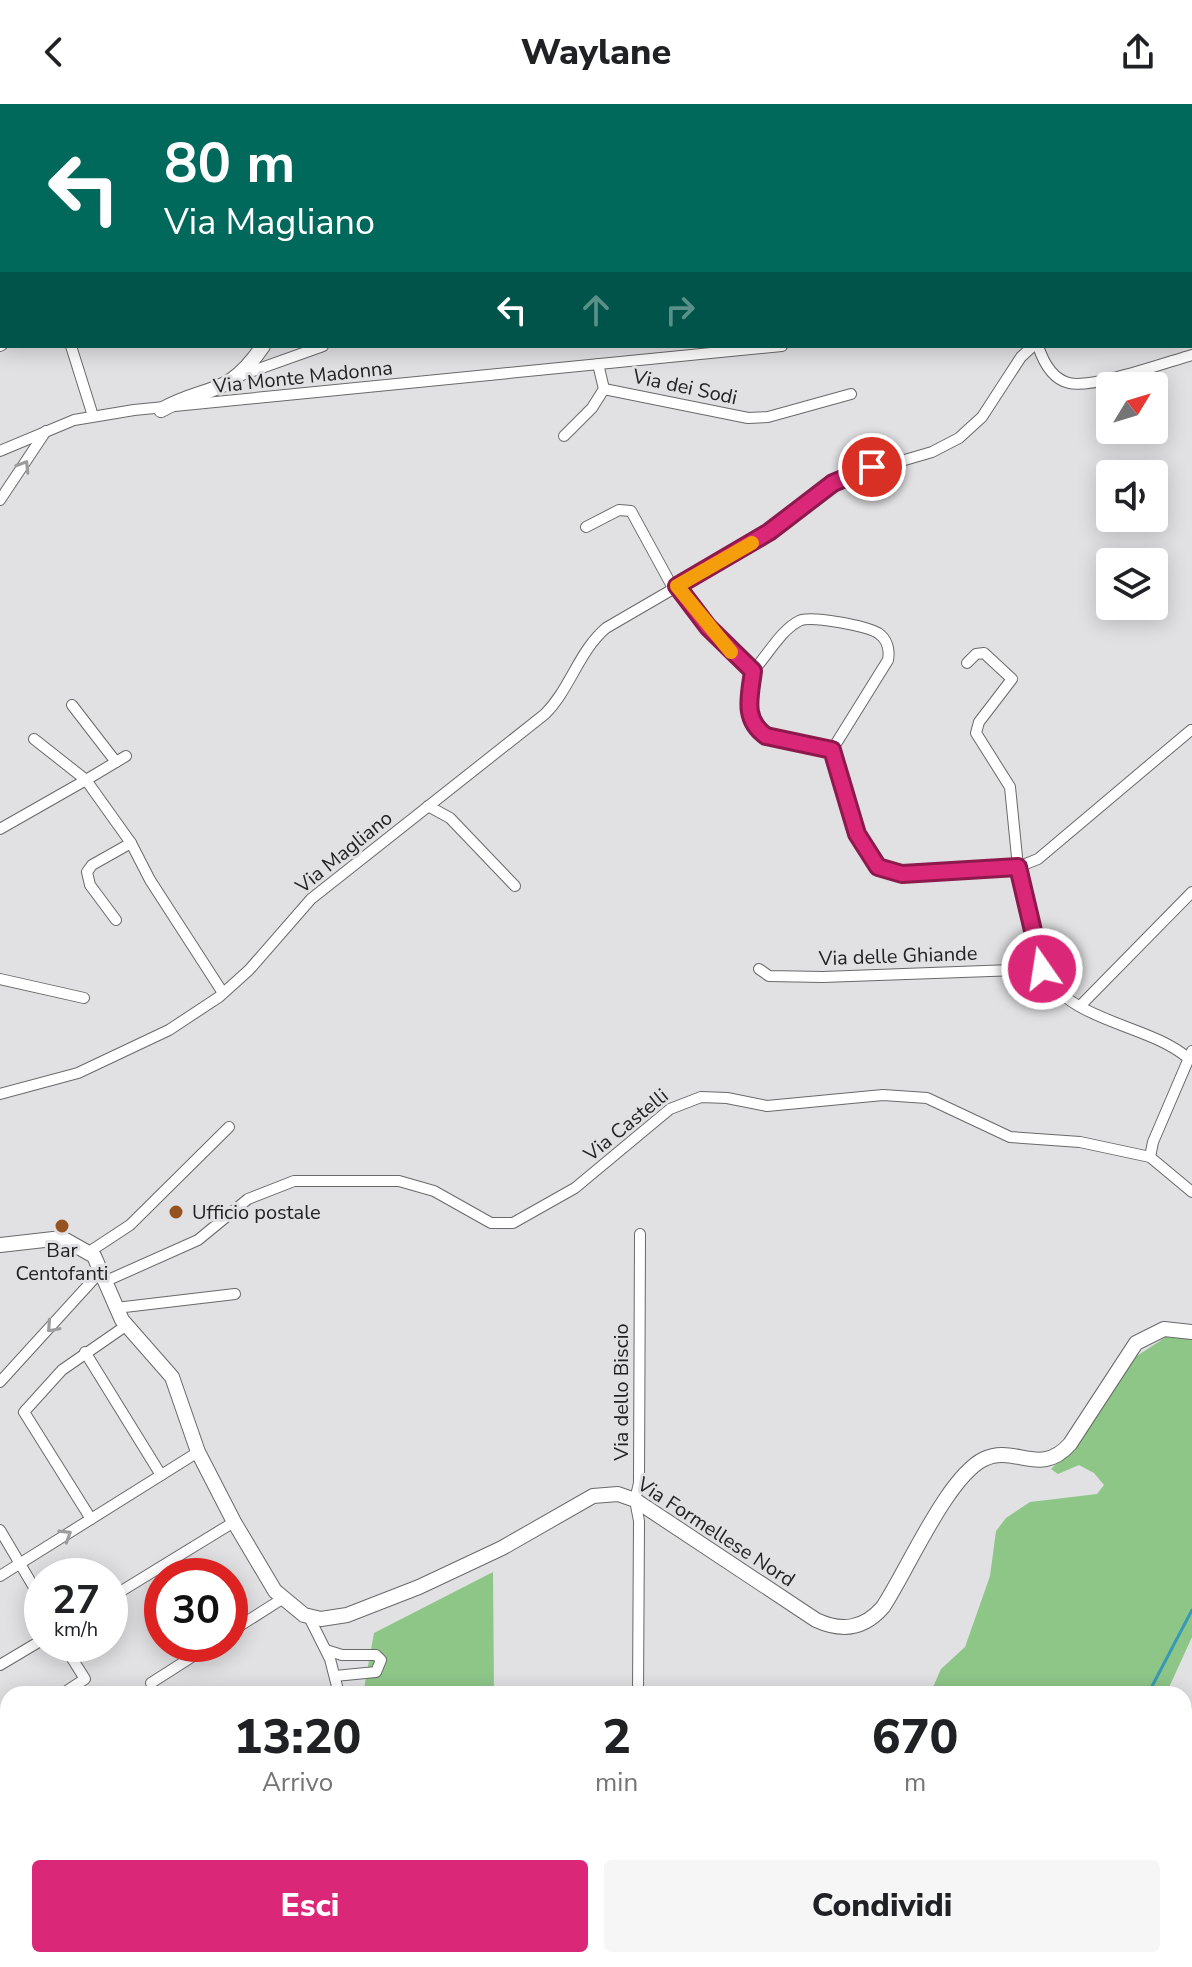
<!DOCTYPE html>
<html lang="it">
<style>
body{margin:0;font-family:"Nunito Sans",sans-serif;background:#f6f6f6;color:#202124;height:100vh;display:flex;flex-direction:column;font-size:30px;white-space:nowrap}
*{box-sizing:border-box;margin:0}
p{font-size:26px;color:#757577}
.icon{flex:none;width:44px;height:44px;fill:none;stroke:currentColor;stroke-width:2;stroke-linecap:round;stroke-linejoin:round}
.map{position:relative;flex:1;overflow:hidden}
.details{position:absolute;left:0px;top:1582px;width:1192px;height:282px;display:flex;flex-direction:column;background:#fff;border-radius:24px 24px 0 0;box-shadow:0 4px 20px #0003}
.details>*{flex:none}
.top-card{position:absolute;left:0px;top:0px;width:1192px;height:244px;box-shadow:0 4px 20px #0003;background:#00695c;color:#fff;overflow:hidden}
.needle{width:52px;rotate:52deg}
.tools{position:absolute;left:1096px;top:268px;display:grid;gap:16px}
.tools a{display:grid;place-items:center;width:72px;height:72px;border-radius:8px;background:#fff;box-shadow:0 4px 20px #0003;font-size:40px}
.speed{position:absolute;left:24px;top:1454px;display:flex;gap:16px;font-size:40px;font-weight:700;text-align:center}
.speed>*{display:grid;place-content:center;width:104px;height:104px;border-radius:50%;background:#fff;box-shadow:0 4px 20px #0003;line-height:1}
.speed small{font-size:20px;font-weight:400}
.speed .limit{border:12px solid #d22;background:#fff;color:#111}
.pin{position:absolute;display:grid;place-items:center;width:68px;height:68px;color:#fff;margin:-34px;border:4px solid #fff;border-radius:50%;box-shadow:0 2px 8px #0007}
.me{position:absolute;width:88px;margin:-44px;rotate:347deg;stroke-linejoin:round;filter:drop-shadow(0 0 6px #0008)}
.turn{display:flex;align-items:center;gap:28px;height:168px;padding:0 32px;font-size:36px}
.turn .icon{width:104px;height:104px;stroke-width:2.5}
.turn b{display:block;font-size:56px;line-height:68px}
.lanes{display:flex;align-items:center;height:76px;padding:0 32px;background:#0003;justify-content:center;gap:40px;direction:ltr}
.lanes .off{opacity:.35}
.eta{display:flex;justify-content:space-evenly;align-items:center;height:136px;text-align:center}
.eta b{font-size:48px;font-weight:800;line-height:56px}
.cta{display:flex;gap:16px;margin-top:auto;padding:16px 32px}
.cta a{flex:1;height:92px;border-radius:8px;background:#db2777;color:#fff;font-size:32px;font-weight:800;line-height:92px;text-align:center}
.cta a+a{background:#f6f6f6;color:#202124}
header{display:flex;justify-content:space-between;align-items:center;height:104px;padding:0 32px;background:#fff;font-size:36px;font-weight:800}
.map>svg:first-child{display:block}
</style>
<header><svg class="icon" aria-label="back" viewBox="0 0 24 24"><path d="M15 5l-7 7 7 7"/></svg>Waylane<svg class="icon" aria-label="share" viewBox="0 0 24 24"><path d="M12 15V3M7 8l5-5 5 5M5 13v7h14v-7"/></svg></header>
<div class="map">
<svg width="1192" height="1863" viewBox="0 0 1192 1863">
<rect width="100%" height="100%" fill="#e1e1e3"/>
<g fill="#8ec688">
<polygon points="0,0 796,0 2,2 2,99"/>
<polygon points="808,0 1190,0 807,2"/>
<polygon points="1166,1233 1192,1235 1192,1533 1166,1590 930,1590 941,1565 965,1543 990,1472 996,1427 1006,1414 1030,1398 1097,1390 1104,1381 1094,1369 1079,1361 1058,1370 1051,1365 1076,1341 1129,1257"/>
<polygon points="493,1468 494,1590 363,1590 374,1529"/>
<polygon points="1192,1601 1192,1763 1189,1767 1184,1765 1184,1607"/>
<polygon points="782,1856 965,1856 959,1863 785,1863"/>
<polygon points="998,1856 1097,1856 1101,1863 994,1863"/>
</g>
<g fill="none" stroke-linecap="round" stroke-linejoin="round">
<g stroke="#379ab5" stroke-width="3">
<polyline points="1148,1590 1192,1506"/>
<polyline points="974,1863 978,1856"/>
</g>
<defs>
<g id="street">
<polyline points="0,140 2,140"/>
<polyline points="0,242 2,241"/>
<polyline points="71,242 93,312"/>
<path d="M 1038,242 C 1043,257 1052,275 1069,279 C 1092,285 1167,258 1192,251"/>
<polyline points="239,272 323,242"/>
<polyline points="604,285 748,314 768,313 851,290"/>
<polyline points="564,332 592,304 604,285 598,260"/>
<polyline points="0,347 74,316 134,306 782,242"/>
<polyline points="0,396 46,327"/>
<polyline points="586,423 619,406 631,407 673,484"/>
<path d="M 677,482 L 716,532 L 753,567 C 750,591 742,616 766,632 L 832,646 L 857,730 L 876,762 L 902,770 L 1018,763 C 1025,790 1031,842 1042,865 C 1069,919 1147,919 1188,954"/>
<polyline points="967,559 976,550 984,549 1012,575 979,618 976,629 1010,683 1018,763 1038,755 1191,626"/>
<path d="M 753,567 C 767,552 781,526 799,517 C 811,511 866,522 878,529 C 887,535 890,545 888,556 L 832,646"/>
<polyline points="72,601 116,658"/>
<polyline points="34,635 86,676 126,652"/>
<polyline points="428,702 450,714 515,782"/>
<polyline points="0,725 86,676 131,739 92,761 87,768 90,781 116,816"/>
<polyline points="131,739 150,776 223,889"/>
<polyline points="759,865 769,872 823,873 1042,865"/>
<polyline points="0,875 84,894"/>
<polyline points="1081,901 1192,788"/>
<path d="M 0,990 L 78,969 L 169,926 L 219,893 L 249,866 L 311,795 L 545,610 C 570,585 579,547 606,524 L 759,435 L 840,375 L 932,348 L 959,334 L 982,313 L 1021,253 L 1033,242"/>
<polyline points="1150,1053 1153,1038 1192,947"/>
<polyline points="89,1148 130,1121 229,1023"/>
<polyline points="106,1177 198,1136 248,1095 294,1077 399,1077 434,1087 491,1119 513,1119 575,1084 670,1005 701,993 727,994 767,1002 883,991 927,994 1010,1033 1080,1038 1150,1053 1192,1088"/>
<polyline points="116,1204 235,1190"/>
<polyline points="85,1248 161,1371"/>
<polyline points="0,1278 102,1166"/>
<polyline points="91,1415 24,1308 62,1266 127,1221"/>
<polyline points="0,1426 42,1497"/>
<polyline points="0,1472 198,1348"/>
<polyline points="110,1494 234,1418"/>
<polyline points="309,1513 330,1555 339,1590"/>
<polyline points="230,1528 282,1495"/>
<polyline points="326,1546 342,1551 376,1551 381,1556 376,1568 335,1572"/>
<polyline points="0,1561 42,1536"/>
<polyline points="151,1579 212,1540"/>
<polyline points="62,1590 85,1575 63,1540"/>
<polyline points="638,1590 639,1417 635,1396 639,1379 640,1130"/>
<polyline points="0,1628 8,1623"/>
<polyline points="422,1856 427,1863"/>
<polyline points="353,1863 364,1856"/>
<polyline points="635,1863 635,1856"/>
</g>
<g id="secondary">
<polyline points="800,2 802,0"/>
<path d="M 161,306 C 208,280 227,295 263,242"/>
<path d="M 0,1141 L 62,1134 L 94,1152 L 122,1216 L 172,1273 L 198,1348 L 234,1418 L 275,1487 L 304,1511 L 321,1515 L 347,1511 L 419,1483 L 502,1444 L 593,1392 L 618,1390 L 635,1396 L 816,1516 C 842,1528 864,1525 883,1503 C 907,1467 947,1373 984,1355 C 1015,1340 1040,1374 1070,1340 L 1136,1239 L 1164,1225 L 1192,1228"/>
</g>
</defs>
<use href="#street" stroke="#69696a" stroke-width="12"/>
<use href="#secondary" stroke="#69696a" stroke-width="16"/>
<use href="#street" stroke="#fff" stroke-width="10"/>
<use href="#secondary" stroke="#fff" stroke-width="14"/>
</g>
<defs><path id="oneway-chevron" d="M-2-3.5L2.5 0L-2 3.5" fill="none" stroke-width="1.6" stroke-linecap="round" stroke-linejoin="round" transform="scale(2)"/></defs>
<g stroke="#9c9c9c">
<use href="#oneway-chevron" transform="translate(24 362) rotate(-58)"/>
<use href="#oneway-chevron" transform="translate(52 1223) rotate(132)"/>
<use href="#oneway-chevron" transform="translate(66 1431) rotate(-32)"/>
</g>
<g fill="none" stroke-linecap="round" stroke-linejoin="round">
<defs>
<path id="route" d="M 872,363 L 833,379 L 769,428 L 677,482 L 708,523 L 753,567 C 750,592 742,615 766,632 L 832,646 L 857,730 L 878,763 L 902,770 L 1018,763 L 1042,865"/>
</defs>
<use href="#route" stroke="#8e194d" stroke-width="20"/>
<use href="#route" stroke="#db2777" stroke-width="14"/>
<polyline stroke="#f59e0b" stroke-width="14" points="731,548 677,482 752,439"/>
</g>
<g fill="#965322" stroke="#e1e1e3" stroke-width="3">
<circle cx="176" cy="1108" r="8"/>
<circle cx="62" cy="1122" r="8"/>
</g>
<g text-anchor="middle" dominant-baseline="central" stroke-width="6" stroke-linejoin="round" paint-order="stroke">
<g font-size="20" fill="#222223" stroke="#e1e1e3">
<text transform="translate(303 273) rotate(-6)">Via Monte Madonna</text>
<text transform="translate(685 283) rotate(12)">Via dei Sodi</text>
<text transform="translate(344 748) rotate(-39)">Via Magliano</text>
<text transform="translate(898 852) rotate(-2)">Via delle Ghiande</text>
<text transform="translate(626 1021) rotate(-39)">Via Castelli</text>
<text transform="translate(621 1288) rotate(-90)">Via dello Biscio</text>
<text transform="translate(716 1428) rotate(33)">Via Formellese Nord</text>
</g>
<g font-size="20" fill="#222223" stroke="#e1e1e3" text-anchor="start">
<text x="192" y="1108">Ufficio postale</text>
<text x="62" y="1146" text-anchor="middle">Bar<tspan x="62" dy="23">Centofanti</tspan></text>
</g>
</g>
</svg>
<div class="tools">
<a><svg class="needle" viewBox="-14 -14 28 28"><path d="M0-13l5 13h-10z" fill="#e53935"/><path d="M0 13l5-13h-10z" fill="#757577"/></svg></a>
<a><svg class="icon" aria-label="sound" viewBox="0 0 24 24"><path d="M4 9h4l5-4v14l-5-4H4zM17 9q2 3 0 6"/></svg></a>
<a><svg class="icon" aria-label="layers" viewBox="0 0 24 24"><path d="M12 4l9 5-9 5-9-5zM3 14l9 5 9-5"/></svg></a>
</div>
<div class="speed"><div>27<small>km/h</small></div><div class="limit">30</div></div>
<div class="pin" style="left:872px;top:363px;background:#d93025"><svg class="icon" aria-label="arrive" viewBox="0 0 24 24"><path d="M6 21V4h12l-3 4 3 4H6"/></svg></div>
<svg class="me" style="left:1042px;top:865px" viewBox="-20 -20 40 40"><circle r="17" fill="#db2777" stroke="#fff" stroke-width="3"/><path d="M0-11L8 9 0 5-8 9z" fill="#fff"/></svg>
<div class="top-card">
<div class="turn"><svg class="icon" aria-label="left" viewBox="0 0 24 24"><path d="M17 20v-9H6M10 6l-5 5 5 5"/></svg><div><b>80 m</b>Via Magliano</div></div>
<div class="lanes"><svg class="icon" aria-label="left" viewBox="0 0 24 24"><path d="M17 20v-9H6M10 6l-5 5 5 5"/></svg><svg class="icon off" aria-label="ahead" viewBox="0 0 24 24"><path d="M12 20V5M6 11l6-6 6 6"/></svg><svg class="icon off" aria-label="right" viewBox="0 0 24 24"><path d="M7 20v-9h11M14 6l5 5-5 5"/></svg></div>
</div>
<section class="details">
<div class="eta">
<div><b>13:20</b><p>Arrivo</p></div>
<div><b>2</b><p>min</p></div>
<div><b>670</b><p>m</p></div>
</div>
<div class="cta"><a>Esci</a><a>Condividi</a></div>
</section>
</div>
